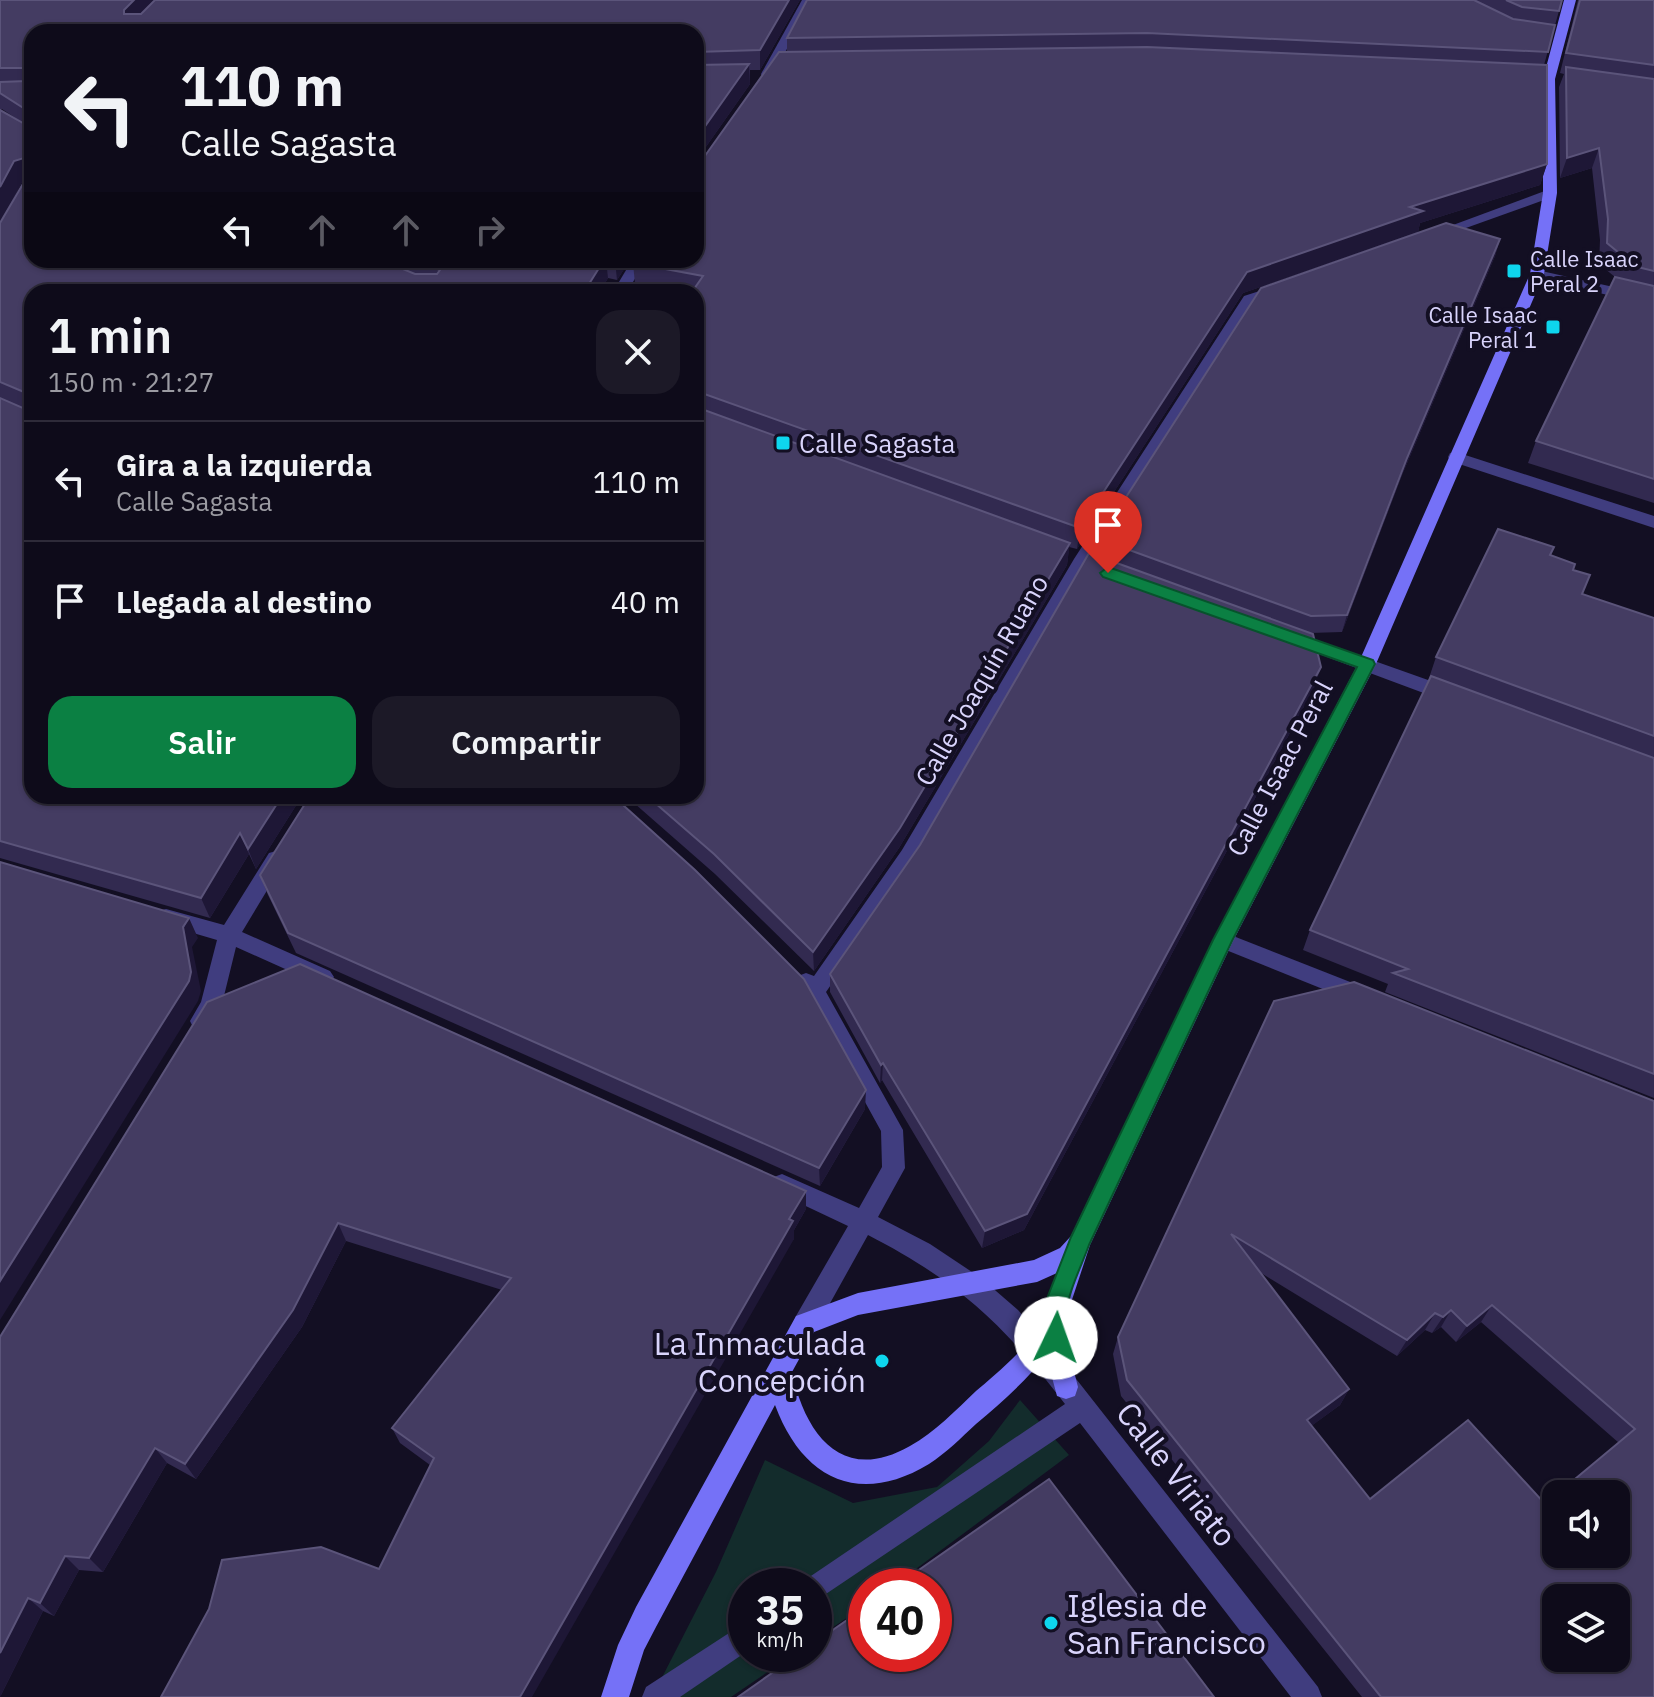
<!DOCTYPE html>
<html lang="es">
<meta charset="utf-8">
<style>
body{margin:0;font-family:"IBM Plex Sans",sans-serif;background:#1c1927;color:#f1f3f6;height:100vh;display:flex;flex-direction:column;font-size:30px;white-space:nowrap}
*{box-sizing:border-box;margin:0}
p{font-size:26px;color:#9b9ba2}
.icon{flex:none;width:44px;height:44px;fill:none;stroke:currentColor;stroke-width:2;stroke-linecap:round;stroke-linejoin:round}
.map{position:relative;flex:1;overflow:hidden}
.details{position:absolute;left:24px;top:284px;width:680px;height:520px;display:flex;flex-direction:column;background:#0e0b1a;border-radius:24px;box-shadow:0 2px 6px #0004,0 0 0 2px #2e2b39}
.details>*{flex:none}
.top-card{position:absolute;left:24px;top:24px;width:680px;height:244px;border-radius:24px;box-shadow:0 2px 6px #0004,0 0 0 2px #2e2b39;background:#0e0b1a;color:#f1f3f6;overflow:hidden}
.fabs{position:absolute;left:1542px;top:1480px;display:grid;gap:16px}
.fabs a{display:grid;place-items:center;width:88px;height:88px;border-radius:16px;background:#0e0b1a;box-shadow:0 2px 6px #0004,0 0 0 2px #2e2b39;font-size:40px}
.speed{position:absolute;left:728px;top:1568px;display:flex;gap:16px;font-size:40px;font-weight:700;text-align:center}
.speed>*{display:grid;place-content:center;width:104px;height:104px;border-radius:50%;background:#0e0b1a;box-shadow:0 2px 6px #0004,0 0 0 2px #2e2b39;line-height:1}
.speed small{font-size:20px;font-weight:400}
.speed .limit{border:12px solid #d22;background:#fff;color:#111}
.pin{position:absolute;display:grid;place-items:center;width:68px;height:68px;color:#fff;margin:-82px -34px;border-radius:50% 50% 50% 0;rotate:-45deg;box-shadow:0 0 8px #0007}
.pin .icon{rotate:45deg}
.me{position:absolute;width:88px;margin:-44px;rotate:3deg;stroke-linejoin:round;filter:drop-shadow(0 0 6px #0008)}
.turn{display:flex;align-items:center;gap:28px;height:168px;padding:0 24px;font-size:36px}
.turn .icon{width:104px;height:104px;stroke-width:2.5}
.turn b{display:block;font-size:56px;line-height:68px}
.lanes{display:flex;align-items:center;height:76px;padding:0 24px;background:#0003;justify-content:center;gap:40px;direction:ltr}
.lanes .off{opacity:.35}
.round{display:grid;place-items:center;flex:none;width:84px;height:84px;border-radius:24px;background:#1c1927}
.summary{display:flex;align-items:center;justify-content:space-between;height:136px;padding:0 24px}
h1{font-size:48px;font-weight:600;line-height:60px}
.primary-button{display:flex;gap:16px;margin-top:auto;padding:16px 24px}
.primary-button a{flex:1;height:92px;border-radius:24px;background:#0b8043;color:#fff;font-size:32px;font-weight:600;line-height:92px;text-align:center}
.primary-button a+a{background:#1c1927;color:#f1f3f6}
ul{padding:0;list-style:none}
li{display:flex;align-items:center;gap:24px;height:120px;padding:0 24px;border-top:2px solid #2e2b39}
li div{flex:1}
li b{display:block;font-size:30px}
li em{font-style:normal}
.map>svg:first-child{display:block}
</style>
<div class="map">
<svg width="1654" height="1697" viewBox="0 0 1654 1697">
<rect width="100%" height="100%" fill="#130f23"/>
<polygon fill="#132c2c" points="1020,1400 1069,1455 893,1586 866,1586 866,1605 814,1640 814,1586 746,1586 746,1654 794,1654 731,1697 652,1697 716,1572 765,1460 853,1503 937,1487 989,1441"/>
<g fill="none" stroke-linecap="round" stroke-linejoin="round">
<g fill="#403d7f" fill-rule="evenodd">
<polygon points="802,0 814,0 773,74 762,77 761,74"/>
<polygon points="1550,189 1555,190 1555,196 1438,238 1433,239 1426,235"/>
<polygon points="632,260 646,260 627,292 613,292"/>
<polygon points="1537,270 1654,296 1654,306 1532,277 1532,271"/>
<path d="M 1278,285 L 1283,286 L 1283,292 L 1255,302 L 1088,565 L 916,862 L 826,992 L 903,1130 L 905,1168 L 878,1217 L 930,1244 L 981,1278 L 1018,1310 L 1055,1352 L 1318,1687 L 1322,1697 L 1291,1697 L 1080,1423 L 814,1602 L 814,1586 L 802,1586 L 805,1580 L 1065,1404 C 1003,1324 959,1282 868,1235 L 814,1332 L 805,1336 L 796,1332 L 793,1324 L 796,1316 L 848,1226 L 774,1191 L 770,1184 L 774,1177 L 782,1174 L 859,1208 L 882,1167 L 881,1131 L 807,997 L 795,982 L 798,976 L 806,973 L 814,976 L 902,850 L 1074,559 L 1244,296 Z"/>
<polygon points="1456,452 1654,516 1654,528 1450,461 1448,457 1450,453"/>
<polygon points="1290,631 1459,691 1461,696 1452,703 1445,701 1284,641 1281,637 1284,633"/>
<polygon points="276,851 283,853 286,859 242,932 330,971 334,977 330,983 323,986 236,947 222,1004 209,1027 201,1030 193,1027 190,1021 201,1002 217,940 159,923 156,917 159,911 166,909 224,925 269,853"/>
<polygon points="1223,932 1368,989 1371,995 1368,1001 1360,1004 1216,946 1213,940 1216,934"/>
<polygon points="746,1622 746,1652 680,1697 642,1697 646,1687"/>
</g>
<path fill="#7571f7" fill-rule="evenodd" d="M 1564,0 L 1576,0 L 1555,79 L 1557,193 L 1544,274 L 1376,664 L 1233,941 L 1090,1245 L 1067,1315 L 1071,1360 L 1078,1387 L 1075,1396 L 1066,1399 L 1057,1396 L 1046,1355 C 1026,1381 1001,1403 976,1424 C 961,1438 946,1453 929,1464 C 858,1507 802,1478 775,1405 L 656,1627 L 644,1650 L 629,1697 L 601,1697 L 618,1645 L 636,1607 L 796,1316 L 858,1293 L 1034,1260 L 1060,1248 L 1071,1236 L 1213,940 L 1358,664 L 1530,274 L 1543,193 L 1543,79 ZM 1057,1273 C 1052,1288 1048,1305 1043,1320 C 1037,1339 993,1377 976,1391 C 956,1410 935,1432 910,1446 C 842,1485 805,1434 792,1372 L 814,1332 L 858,1315 L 1037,1282 Z"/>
</g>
<g fill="#322a50" fill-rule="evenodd">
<polygon points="0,0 800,0 760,70 750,70 750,84 696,161 696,32 32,260 630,260 617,280 608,278 600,292 32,292 32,796 302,796 256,869 249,854 210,918 0,858 0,223 25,181 22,182 0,223 0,110 23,123 2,109 0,110"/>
<polygon points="807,0 1562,0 1544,65 1547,164 1540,185 1420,223 1418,232 1243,293 1077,549 1069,547 1067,565 899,848 814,971 715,874 626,796 696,796 696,292 678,292 635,284 633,263 702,160 787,52 787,38"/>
<polygon points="1578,0 1654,0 1654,503 1528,463 1536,441 1615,277 1599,264 1600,240 1592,168 1560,178 1559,87 1564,74 1560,73"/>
<polygon points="1500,239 1495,256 1402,475 1342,632 1310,633 1315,686 1024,1230 982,1248 882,1080 880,1083 830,992 830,974 920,845 1097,556 1099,539"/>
<polygon points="1550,555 1573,570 1582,594 1654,618 1654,1098 1385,992 1388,984 1303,950 1310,930 1430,679 1429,678 1436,657"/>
<polygon points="260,875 865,1109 820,1186 296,953 268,895"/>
<path d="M 1274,1001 L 1654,1101 L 1654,1697 L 1362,1697 L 1121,1396 L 1113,1354 L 1118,1337 ZM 1261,1273 L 1397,1356 L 1425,1330 L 1432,1333 L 1441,1327 L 1456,1342 L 1481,1322 L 1619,1443 L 1545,1504 L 1370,1499 L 1311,1426 L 1340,1405 L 1349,1389 Z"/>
<polygon points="207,1002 806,1209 794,1230 794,1239 379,1569 430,1465 400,1443 392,1428 502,1290 346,1241 302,1327 196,1479 167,1463 103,1572 79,1570 54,1616 43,1611 0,1697"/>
</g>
<g fill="#1e1736">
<polygon points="134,0 159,0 130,30 124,14 124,10"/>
<polygon points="789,0 800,0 760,70 760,50"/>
<polygon points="749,64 750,84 696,161 696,139"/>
<polygon points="1599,148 1592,168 1560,178 1567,158"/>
<polygon points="27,157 32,178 22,182 0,223 0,187 14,161"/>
<polygon points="1547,164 1540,185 1420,223 1418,232 1243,293 1077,549 1080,528 1247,272 1410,207"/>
<polygon points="1500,239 1495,256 1402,475 1342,632 1347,615 1407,458"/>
<polygon points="604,260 606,260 608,278 600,292 584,292"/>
<polygon points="615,260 630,260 617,280"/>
<polygon points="1070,543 1067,565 899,848 814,971 813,952"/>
<polygon points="1321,667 1315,686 1024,1230 982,1248 985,1231"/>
<polygon points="282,796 302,796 256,869 248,849"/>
<polygon points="240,833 249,854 210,918 201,898"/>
<polygon points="189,918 198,938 192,947 201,991 198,1001 0,1320 0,1281"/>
<polygon points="883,1063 882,1080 880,1083 881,1065"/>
<polygon points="866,1090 865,1109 820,1186 819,1168"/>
<polygon points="806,1191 806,1209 794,1230 794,1239 532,1697 520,1697"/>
<polygon points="338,1223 346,1241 302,1327 196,1479 185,1464"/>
<polygon points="1492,1305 1481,1322 1456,1342 1467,1326"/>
<polygon points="1451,1310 1441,1327 1432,1333 1443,1317"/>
<polygon points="1435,1313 1425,1330 1397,1356 1407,1340"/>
<polygon points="1349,1389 1340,1405 1298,1436 1307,1420"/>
<polygon points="155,1448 167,1463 103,1572 89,1558"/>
<polygon points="65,1556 79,1570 54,1616 40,1603"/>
<polygon points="28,1598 43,1611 0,1697 0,1653"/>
</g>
<g fill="#443c62" stroke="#5b547a" stroke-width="2" fill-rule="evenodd">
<polygon points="0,0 134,0 124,10 124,14 141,14 155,0 789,0 760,50 696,52 696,32 32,32 32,260 381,260 415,274 437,274 440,270 415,260 604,260 584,292 32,292 32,796 282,796 248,849 240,833 201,898 0,841 0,398 25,409 24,392 0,382 0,223 27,177 27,157 14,161 0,187 0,110 23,123 27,123 28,111 0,93 0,82 27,81 28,71 25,68 0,68"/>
<polygon points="807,0 1474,0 1513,19 1555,25 1548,52 1147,33 787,38"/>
<polygon points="1506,0 1562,0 1559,11 1522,7"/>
<polygon points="1580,0 1654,0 1654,65 1566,53"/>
<polygon points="1147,47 1547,65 1547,164 1410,207 1423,211 1247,272 1080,528 696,391 696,292 692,292 703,276 633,263 635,260 696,260 696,162 702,160 779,52"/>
<polygon points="749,64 696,139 696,65"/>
<polygon points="1566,67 1654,79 1654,271 1621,263 1624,257 1607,243 1608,219 1599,148 1567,158"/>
<polygon points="1446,223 1500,239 1407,458 1347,615 1311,616 1099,539 1261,288"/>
<polygon points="1615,277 1654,286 1654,479 1536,441"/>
<polygon points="696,407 1070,543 900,828 813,952 714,854 647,796 696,796"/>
<polygon points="1498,529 1554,547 1550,555 1575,564 1573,570 1590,575 1582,594 1654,618 1654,736 1436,657"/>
<polygon points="1089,553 1313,634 1321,667 1027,1214 985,1231 883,1063 881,1065 830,974 920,845"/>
<polygon points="1431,676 1654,758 1654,1074 1393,973 1408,969 1310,930"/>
<polygon points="310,796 613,796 695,870 804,979 866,1090 819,1168 288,933 260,875"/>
<polygon points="0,862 189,918 183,927 191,972 189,981 0,1281"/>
<polygon points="300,964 806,1191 789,1219 793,1221 520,1697 161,1697 209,1609 222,1560 321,1547 379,1569 434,1458 392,1428 511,1278 338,1223 293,1310 185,1464 155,1448 89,1558 65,1556 40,1603 28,1598 0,1653 0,1337 207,1002"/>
<path d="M 1354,982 L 1654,1101 L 1654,1697 L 1381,1697 L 1127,1380 L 1118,1337 L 1274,1001 ZM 1231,1234 L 1407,1340 L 1435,1313 L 1443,1317 L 1451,1310 L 1467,1326 L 1492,1305 L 1635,1429 L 1557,1494 L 1616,1494 L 1616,1554 L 1556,1554 L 1556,1495 L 1545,1504 L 1468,1420 L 1370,1499 L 1307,1420 L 1349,1389 ZM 1556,1598 L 1616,1598 L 1616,1658 L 1556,1658 Z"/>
<polygon points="1049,1479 1214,1697 738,1697 799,1654 814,1654 814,1643 866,1607 866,1654 934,1654 934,1586 896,1586"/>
</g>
<path fill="#0b8043" stroke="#07532c" stroke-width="2" d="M 1108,567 L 1373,660 L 1375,664 L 1232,941 L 1089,1245 C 1081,1267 1069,1290 1066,1313 C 1065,1325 1069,1334 1064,1345 L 1056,1348 L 1048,1345 L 1044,1315 L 1048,1296 L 1071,1237 L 1213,940 L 1357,667 L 1103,577 L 1100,573 Z"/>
<g fill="#0ed6ee" stroke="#130f23" stroke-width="3">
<rect x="1506" y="263" width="16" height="16" rx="4"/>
<rect x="1545" y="319" width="16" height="16" rx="4"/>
<rect x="775" y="435" width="16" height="16" rx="4"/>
<circle cx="882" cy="1361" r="8"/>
<circle cx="1051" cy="1623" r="8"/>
</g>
<g text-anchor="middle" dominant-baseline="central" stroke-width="8" stroke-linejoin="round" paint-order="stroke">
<g font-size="22" fill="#d9d4fc" stroke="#130f23" text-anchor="start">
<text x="1530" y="258">Calle Isaac<tspan x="1530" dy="25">Peral 2</tspan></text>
<text x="1537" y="314" text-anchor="end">Calle Isaac<tspan x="1537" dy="25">Peral 1</tspan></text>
</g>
<g font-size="26" fill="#d9d4fc" stroke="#130f23" text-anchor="start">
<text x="799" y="443">Calle Sagasta</text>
</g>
<g font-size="26" fill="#d9d4fc" stroke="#130f23">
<text transform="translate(981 680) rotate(-60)">Calle Joaquín Ruano</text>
<text transform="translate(1279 768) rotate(-62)">Calle Isaac Peral</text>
</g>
<g font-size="32" fill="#d9d4fc" stroke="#130f23" text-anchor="end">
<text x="866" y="1343">La Inmaculada<tspan x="866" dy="37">Concepción</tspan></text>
<text x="1067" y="1605" text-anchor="start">Iglesia de<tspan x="1067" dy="37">San Francisco</tspan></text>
</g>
<g font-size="32" fill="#d9d4fc" stroke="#130f23">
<text transform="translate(1177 1474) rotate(52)">Calle Viriato</text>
</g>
</g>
</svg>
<div class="fabs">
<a><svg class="icon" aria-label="sound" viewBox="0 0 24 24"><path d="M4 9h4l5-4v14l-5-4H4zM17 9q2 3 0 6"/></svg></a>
<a><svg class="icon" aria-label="layers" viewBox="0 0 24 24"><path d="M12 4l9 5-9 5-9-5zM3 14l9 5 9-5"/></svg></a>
</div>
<div class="speed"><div>35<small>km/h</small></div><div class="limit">40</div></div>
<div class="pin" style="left:1108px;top:573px;background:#d93025"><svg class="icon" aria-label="arrive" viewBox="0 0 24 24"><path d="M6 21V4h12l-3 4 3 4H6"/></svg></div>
<svg class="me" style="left:1056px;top:1338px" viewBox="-20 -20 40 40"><circle r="19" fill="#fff"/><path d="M0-13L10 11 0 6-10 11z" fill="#0b8043"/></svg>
<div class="top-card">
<div class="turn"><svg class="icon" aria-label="left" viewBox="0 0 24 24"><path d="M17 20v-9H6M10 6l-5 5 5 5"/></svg><div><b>110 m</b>Calle Sagasta</div></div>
<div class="lanes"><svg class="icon" aria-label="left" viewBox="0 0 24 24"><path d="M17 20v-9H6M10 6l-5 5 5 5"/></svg><svg class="icon off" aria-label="ahead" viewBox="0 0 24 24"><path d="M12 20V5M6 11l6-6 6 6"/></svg><svg class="icon off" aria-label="ahead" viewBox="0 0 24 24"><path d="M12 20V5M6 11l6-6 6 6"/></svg><svg class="icon off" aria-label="right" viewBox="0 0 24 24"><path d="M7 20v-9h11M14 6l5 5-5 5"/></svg></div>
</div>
<section class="details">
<div class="summary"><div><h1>1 min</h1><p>150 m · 21:27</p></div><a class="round"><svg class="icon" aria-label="close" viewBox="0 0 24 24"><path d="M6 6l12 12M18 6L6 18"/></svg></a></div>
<ul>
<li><svg class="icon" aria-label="left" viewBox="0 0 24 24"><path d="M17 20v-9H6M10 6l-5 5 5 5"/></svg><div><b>Gira a la izquierda</b><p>Calle Sagasta</p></div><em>110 m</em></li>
<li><svg class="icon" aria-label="arrive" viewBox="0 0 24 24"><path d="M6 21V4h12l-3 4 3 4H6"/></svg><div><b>Llegada al destino</b></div><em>40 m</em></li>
</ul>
<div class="primary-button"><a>Salir</a><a>Compartir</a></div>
</section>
</div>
